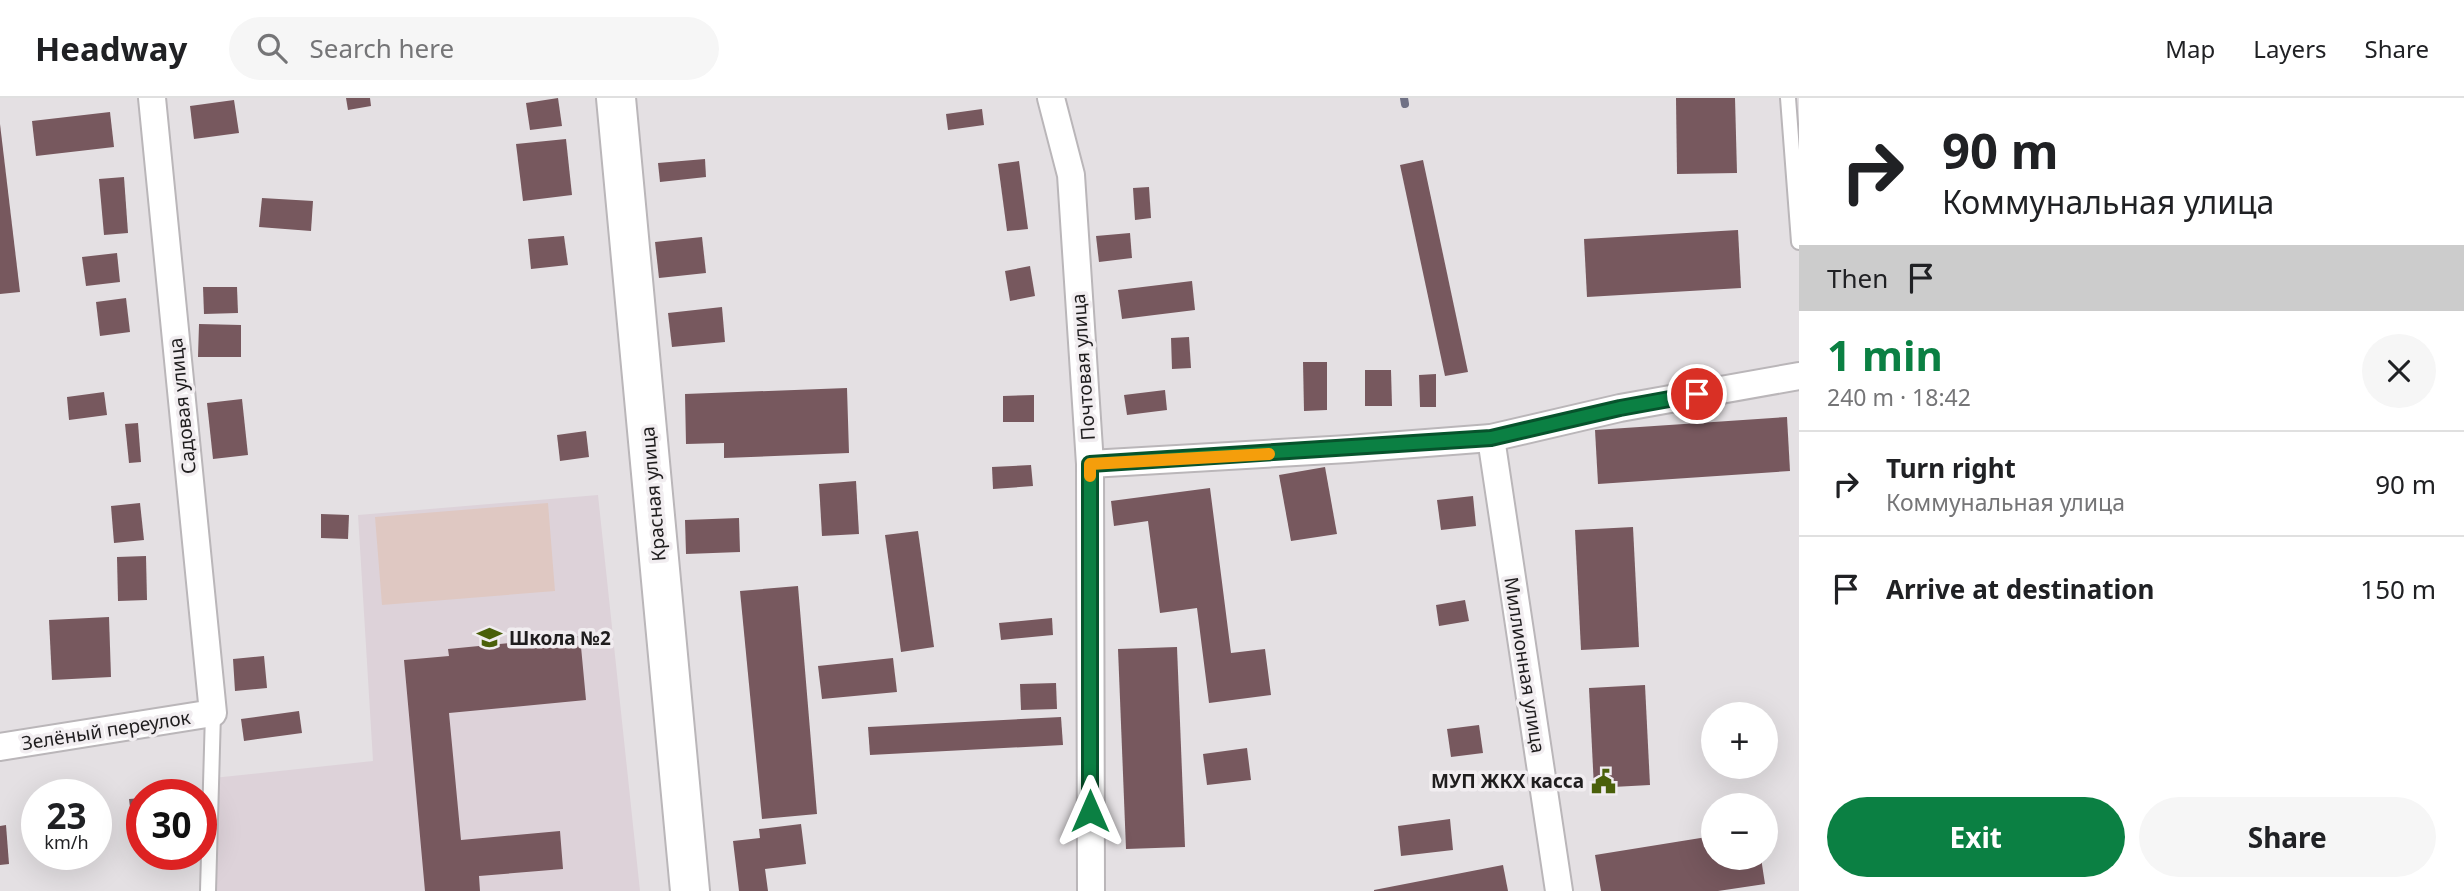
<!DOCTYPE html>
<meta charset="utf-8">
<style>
body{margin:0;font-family:"Noto Sans",sans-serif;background:#f6f6f6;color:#202124;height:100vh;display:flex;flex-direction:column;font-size:26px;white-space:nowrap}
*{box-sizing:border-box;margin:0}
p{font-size:23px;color:#757577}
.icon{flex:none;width:38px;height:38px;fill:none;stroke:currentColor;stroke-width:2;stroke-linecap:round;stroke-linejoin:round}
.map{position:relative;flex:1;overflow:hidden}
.panel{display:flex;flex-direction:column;background:#fff;width:665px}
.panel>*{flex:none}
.banner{background:#fff;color:#202124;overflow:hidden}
.fabs{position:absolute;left:1701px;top:604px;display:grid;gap:14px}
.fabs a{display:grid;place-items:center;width:77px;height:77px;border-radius:50%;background:#fff;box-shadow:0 7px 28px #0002;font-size:35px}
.speed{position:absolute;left:21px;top:681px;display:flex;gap:14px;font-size:35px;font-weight:700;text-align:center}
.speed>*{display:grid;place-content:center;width:91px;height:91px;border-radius:50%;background:#fff;box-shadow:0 7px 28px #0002;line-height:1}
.speed small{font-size:18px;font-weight:400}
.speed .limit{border:10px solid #d22;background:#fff;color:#111}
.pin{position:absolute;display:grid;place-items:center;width:60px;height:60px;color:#fff;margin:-30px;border:4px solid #fff;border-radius:50%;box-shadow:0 2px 7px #0007}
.me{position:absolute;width:77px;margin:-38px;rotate:0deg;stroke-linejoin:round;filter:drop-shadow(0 0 5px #0008)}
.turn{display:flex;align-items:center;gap:24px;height:147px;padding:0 28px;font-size:32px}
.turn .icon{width:91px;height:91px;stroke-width:2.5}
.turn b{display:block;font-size:49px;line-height:60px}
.then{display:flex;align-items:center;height:66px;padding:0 28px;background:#0003;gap:14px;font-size:26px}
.round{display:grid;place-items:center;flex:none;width:74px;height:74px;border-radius:37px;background:#f6f6f6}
.summary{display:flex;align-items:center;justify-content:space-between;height:119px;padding:0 28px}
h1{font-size:42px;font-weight:700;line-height:52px;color:#0b8043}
.primary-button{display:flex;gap:14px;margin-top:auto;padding:14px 28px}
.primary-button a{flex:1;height:80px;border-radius:42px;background:#0b8043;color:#fff;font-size:28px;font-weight:700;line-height:80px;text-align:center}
.primary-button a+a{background:#f6f6f6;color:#202124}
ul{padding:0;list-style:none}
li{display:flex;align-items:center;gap:21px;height:105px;padding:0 28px;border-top:2px solid #e0e0e0}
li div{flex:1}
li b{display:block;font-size:26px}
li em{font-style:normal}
header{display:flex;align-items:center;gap:42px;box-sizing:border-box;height:98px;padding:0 35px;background:#fff;border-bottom:2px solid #e0e0e0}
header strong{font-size:33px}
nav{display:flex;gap:38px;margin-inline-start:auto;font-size:24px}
.search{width:490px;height:63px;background:#f6f6f6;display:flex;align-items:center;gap:18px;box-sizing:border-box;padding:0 24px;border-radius:38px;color:#757577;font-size:26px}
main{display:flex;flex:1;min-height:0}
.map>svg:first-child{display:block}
</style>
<header>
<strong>Headway</strong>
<div class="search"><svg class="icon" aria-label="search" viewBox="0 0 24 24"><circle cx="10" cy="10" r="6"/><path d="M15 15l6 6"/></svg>Search here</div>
<nav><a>Map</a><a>Layers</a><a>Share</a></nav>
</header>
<main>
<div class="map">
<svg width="1799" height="793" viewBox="0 0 1799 793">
<rect width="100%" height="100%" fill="#e4e0e3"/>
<polygon fill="#ddd2d9" points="598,397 640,793 212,793 213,680 373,663 358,417"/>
<polygon fill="#dfc8c2" points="548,405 555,493 382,507 375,419"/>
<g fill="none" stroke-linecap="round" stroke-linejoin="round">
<polyline stroke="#707185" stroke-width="8" points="1404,0 1405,6"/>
</g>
<g fill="#77585e">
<polygon points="346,0 370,0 371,8 348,12"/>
<polygon points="558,0 562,28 530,32 526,5"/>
<polygon points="1676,0 1735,0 1737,75 1677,76"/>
<polygon points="234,2 239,35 194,41 190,8"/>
<polygon points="982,11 984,27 948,32 946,16"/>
<polygon points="110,14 114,49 36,58 32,23"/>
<polygon points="0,26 20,194 0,196"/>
<polygon points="566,41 572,97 523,103 516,46"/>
<polygon points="705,61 706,79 660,84 658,65"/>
<polygon points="1423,62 1468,274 1445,278 1400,67"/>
<polygon points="1019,63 1028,131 1007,133 998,66"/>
<polygon points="124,79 128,135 104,137 99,81"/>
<polygon points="1149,89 1151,120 1135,122 1133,90"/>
<polygon points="262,100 313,103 311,133 259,129"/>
<polygon points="1738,132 1741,190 1587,199 1584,141"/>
<polygon points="1130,135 1132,160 1099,164 1096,138"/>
<polygon points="564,138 568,167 531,171 528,141"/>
<polygon points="702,139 706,175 659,180 655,144"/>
<polygon points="117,155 120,184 86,188 82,159"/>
<polygon points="1030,168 1035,198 1010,203 1005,173"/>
<polygon points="1192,183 1195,212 1122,221 1118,192"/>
<polygon points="203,189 237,189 238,215 204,216"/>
<polygon points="126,200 130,234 100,238 96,204"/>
<polygon points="722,209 725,244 672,249 668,215"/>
<polygon points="199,226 241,227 241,259 198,259"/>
<polygon points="1189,239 1191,270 1172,271 1171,240"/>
<polygon points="1303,264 1327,264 1327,312 1304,313"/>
<polygon points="1365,272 1391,272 1392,308 1365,308"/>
<polygon points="1436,276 1436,309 1420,309 1419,277"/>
<polygon points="847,290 849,355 724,360 724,345 686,346 685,296"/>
<polygon points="1165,292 1167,312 1127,317 1124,297"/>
<polygon points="104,294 107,317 69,322 67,299"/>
<polygon points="1034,297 1034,324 1003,324 1003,298"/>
<polygon points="242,301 248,357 213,361 207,305"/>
<polygon points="1787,319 1790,373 1598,386 1595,332"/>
<polygon points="138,325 141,364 129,365 125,326"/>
<polygon points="586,333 589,359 560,363 557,337"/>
<polygon points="1031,367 1033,388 993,391 992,369"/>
<polygon points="1325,369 1337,436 1291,443 1279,377"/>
<polygon points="856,383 859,436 822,438 819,386"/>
<polygon points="1210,390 1231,555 1265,551 1271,597 1209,605 1197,510 1160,515 1148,423 1114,428 1111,403"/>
<polygon points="1473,398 1476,428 1441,432 1437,402"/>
<polygon points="140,405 144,442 114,445 111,408"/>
<polygon points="321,416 349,417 348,441 321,440"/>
<polygon points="739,420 740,454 686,456 685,422"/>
<polygon points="1633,429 1639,549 1581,552 1575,432"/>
<polygon points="918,433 934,549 901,554 885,437"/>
<polygon points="146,458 147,502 118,503 117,459"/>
<polygon points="798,488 817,716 762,721 740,493"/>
<polygon points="1465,502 1469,523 1439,528 1436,507"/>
<polygon points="109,519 111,579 52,582 49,522"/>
<polygon points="1052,520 1053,537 1001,542 999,525"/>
<polygon points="580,538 586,602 449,615 461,742 560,733 563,771 479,778 480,793 425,793 404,562 449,558 448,551"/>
<polygon points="1177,549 1185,749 1126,751 1118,551"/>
<polygon points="264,558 267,590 235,593 233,561"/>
<polygon points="893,560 897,594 822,601 818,568"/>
<polygon points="1056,585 1057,611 1021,612 1020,586"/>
<polygon points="1645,587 1650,687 1594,690 1589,590"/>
<polygon points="299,613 302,635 244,643 241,621"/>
<polygon points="1061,619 1063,647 870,657 868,629"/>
<polygon points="1479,627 1483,655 1451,659 1447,631"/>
<polygon points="1247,650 1251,682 1207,687 1203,656"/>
<polygon points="142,700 142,732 133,733 129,701"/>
<polygon points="1450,721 1453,752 1401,758 1398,728"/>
<polygon points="801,726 806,766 765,771 768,793 739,793 733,743 760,740 759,731"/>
<polygon points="6,727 9,766 0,767 0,728"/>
<polygon points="1713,738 1713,760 1761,760 1765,786 1718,793 1601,793 1595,757"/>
<polygon points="1503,767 1508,793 1374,793 1374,792"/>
</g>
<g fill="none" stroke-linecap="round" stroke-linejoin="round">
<defs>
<g id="lane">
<polyline points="1788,0 1799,144"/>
<polyline points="208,793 213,615"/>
</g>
<g id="street">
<polyline points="1051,0 1071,77 1090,366 1091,793"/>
<polyline points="1491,340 1559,793"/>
<polyline points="1090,366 1348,351 1491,340 1620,310 1799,278"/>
<polyline points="0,649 213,615 152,0"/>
</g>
<polyline id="secondary" points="616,0 690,793"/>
</defs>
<use href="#lane" stroke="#bab6b9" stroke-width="18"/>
<use href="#street" stroke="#bab6b9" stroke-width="30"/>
<use href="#secondary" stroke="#bab6b9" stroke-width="42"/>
<use href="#lane" stroke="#fff" stroke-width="14"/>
<use href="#street" stroke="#fff" stroke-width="26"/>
<use href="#secondary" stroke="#fff" stroke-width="38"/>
</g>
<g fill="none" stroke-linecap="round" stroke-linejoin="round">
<defs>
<polyline id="route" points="1090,713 1090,366 1491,340 1620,310 1697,296"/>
</defs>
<use href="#route" stroke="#07532c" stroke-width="18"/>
<use href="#route" stroke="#0b8043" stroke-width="12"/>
<polyline stroke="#f59e0b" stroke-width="12" points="1090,378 1090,366 1269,356"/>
</g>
<defs>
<symbol id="school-bare" viewBox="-9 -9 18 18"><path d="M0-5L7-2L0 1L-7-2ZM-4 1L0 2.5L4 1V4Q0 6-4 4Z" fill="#4a600a" stroke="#f1edf0" stroke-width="2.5" paint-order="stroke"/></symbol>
<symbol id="civic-bare" viewBox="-9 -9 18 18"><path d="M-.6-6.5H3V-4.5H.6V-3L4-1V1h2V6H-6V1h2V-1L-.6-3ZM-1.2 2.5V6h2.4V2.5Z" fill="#4a600a" stroke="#f1edf0" stroke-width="2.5" paint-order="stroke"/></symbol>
</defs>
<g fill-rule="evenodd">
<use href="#school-bare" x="472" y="522" width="35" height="35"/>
<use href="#civic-bare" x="1586" y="666" width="35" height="35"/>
</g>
<g text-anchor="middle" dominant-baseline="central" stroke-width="7" stroke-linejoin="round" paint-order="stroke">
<g font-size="19" fill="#1f1d1e" stroke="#f1edf0">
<text transform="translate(1083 269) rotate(-94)">Почтовая улица</text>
<text transform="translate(182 308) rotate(-96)">Садовая улица</text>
<text transform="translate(653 396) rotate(-95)">Красная улица</text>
<text transform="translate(1525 567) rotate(81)">Миллионная улица</text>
<text transform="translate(106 632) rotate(-9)">Зелёный переулок</text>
</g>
<g font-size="19" font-weight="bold" fill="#1f1d1e" stroke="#f1edf0" text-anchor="start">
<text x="509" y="540">Школа №2</text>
<text x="1584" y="683" text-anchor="end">МУП ЖКХ касса</text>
</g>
</g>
</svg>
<div class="fabs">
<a>+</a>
<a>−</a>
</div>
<div class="speed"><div>23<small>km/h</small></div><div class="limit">30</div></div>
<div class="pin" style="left:1697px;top:296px;background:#d93025"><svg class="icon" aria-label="arrive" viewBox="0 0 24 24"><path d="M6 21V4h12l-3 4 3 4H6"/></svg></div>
<svg class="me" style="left:1090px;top:713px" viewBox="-20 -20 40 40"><path d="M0-17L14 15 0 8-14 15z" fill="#0b8043" stroke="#fff" stroke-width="4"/></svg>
</div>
<section class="panel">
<div class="banner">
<div class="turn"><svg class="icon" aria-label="right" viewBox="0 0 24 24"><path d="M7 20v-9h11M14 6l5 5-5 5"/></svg><div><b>90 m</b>Коммунальная улица</div></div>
<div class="then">Then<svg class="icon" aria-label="arrive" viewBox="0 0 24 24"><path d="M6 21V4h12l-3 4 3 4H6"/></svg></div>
</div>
<div class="summary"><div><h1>1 min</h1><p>240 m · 18:42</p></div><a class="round"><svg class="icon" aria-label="close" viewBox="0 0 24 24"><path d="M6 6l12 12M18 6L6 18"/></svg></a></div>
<ul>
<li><svg class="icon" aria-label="right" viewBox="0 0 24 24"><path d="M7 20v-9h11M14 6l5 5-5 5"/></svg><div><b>Turn right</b><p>Коммунальная улица</p></div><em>90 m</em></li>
<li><svg class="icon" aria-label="arrive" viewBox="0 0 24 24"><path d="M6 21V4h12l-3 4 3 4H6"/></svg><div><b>Arrive at destination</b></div><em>150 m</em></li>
</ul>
<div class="primary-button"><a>Exit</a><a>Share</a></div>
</section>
</main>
